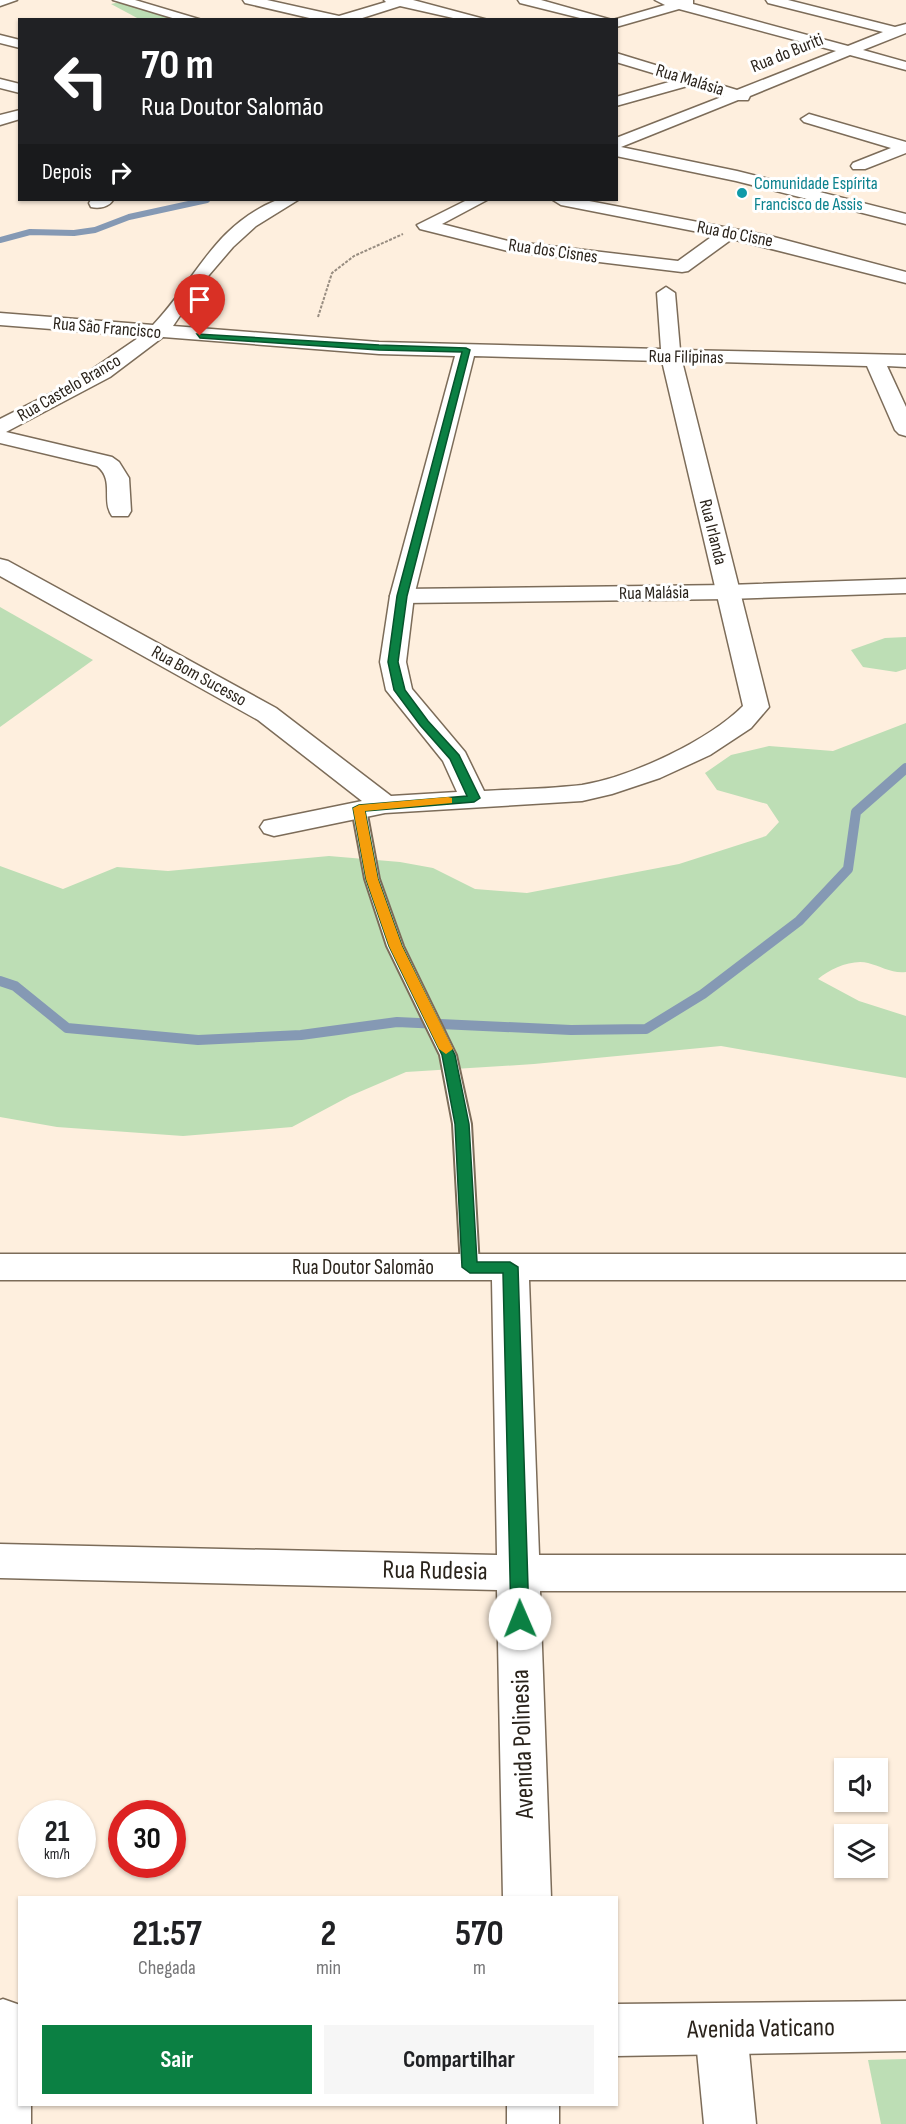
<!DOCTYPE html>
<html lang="pt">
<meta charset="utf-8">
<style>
body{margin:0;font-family:"Sofia Sans Condensed",sans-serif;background:#f6f6f6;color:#202124;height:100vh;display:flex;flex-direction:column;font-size:22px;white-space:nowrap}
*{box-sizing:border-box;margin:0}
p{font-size:20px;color:#757577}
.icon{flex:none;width:33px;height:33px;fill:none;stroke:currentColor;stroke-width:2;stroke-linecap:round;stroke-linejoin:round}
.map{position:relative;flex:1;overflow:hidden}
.side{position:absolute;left:18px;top:1896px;width:600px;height:210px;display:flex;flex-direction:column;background:#fff;border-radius:0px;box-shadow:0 2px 4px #0004}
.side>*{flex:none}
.guide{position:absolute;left:18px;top:18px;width:600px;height:183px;border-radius:0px;box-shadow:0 2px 4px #0004;background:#202124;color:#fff;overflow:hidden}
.buttons{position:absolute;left:834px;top:1758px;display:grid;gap:12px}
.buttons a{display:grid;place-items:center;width:54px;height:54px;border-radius:0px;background:#fff;box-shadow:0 2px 4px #0004;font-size:30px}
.speed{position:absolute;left:18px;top:1800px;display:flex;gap:12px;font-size:30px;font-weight:700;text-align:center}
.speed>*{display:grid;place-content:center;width:78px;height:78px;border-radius:50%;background:#fff;box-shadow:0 2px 4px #0004;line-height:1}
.speed small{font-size:15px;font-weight:400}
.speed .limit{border:9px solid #d22;background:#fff;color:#111}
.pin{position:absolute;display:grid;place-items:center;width:51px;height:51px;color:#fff;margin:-62px -26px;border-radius:50% 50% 50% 0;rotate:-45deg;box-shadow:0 0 6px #0007}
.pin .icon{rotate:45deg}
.me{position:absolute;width:66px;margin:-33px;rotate:359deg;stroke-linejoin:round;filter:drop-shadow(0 0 4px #0008)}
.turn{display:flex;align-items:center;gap:21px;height:126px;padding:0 24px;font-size:27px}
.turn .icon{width:78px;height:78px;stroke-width:2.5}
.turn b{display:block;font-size:42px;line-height:51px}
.then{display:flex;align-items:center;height:57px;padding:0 24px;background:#0003;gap:12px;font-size:22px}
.eta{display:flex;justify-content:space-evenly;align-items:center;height:102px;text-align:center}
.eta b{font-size:36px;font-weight:700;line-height:42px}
.primary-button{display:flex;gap:12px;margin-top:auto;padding:12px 24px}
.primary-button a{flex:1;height:69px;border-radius:0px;background:#0b8043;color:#fff;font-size:24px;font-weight:700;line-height:69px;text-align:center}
.primary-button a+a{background:#f6f6f6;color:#202124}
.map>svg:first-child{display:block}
</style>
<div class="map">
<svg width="906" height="2124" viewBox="0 0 906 2124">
<rect width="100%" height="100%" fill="#feefde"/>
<g fill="#bddeb5">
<polygon points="120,2 182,19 139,19 111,4"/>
<polygon points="0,607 93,660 0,727"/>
<polygon points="906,637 906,669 896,672 863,667 851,650 885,638"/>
<path d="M 906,723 L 906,972 C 893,974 880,966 868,963 C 852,959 830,969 818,979 L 859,1001 L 906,1016 L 906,1078 L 721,1046 L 534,1064 L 406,1072 L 350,1096 L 292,1127 L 183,1136 L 57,1127 L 0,1117 L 0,866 L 63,889 L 117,867 L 168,871 L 329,856 L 400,862 L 433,868 L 475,889 L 527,893 L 679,864 L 766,836 L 779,822 L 767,804 L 717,790 L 705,773 L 731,755 L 769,746 L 833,751 Z"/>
<polygon points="906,2059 906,2124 881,2124 868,2060"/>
</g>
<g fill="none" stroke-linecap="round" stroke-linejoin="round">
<polyline stroke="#8599b4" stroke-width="6" points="0,240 30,232 74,233 95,230 129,217 207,200"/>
<polyline stroke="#8599b4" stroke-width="10" points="0,981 15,986 67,1028 198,1040 301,1035 397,1022 571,1030 646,1029 703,994 799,921 848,869 856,812 906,768"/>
<defs>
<polygon id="service" points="359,805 366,809 379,879 403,946 456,1055 471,1124 479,1267 477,1272 463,1272 461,1267 453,1124 440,1055 387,946 365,879 352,809"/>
<g id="minor">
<polygon points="0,0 17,0 0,6"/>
<polygon points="113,0 135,0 202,20 179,20"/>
<polygon points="243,0 267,0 339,16 386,2 384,0 413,0 488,20 462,20 400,6 356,20 318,20 245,3"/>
<polygon points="518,0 541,0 612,20 588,20 520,3"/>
<polygon points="655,0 693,0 693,4 848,46 883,32 768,3 766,0 788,0 895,27 906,24 906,33 863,50 906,62 906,70 850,55 750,96 748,100 738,100 621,147 737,171 906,214 906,224 736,181 616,156 616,138 724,96 691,85 616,106 616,97 676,80 616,62 616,53 737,90 836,51 679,9 616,27 616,20 613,20 665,5"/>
<polygon points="0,35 20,40 20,48 0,43"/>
<polygon points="0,79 20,84 20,93 0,88"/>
<polygon points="20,110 20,119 0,125 0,115"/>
<polygon points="809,114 906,142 906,153 865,169 853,169 851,166 853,163 891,148 804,122 801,119"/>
<path d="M 91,200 L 113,200 C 109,207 99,209 91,207 L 89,203 Z"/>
<path d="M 277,200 L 298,200 L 256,226 L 233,247 L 203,282 L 173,326 L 379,342 L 661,349 L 657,293 L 666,287 L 675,293 L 680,350 L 906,355 L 906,367 L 887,366 L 906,407 L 906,436 L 899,434 L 895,430 L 867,366 L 682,361 L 769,707 L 751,728 L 710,755 L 660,778 L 612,794 L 582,801 L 385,813 L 274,836 L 264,833 L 260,827 L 264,821 L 362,801 L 258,720 L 0,576 L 0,559 L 8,561 L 276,708 L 391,796 L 457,792 L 443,761 L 386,690 L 380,662 L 390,596 L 455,356 L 379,354 L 163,337 L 110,377 L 6,432 L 112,457 L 119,462 L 129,478 L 131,511 L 128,516 L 112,516 C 101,500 115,480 97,466 L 0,443 L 0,419 L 75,381 L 141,336 L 0,325 L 0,313 L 153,325 C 196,280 213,226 277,200 ZM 474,356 L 662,361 L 743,706 C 708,741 631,777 582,785 C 550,789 516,789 484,791 L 465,752 L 412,689 L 406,662 L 414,596 Z"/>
<polygon points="467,200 487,200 442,224 508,241 678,261 714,235 561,205 553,200 584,200 770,236 906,272 906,283 732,239 688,271 682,272 508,251 420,229 417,225"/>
<polygon points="0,1254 906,1254 906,1280 529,1280 539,1555 906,1555 906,1591 540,1591 551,1898 503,1898 497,1590 0,1578 0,1544 497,1555 492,1280 0,1280"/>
<polygon points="3,1999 20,2005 20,2104 31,2104 31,2124 0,2124 0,2000"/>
<polygon points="721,2004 739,2012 747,2030 756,2124 704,2124 695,2030 703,2012"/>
</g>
<g id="tertiary">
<polygon points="906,579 906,593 728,599 402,603 393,601 390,596 393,591 402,589 728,585"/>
<polygon points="906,2001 906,2051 616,2056 616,2004"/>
<rect x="507" y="2104" width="52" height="20"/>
</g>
</defs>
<use href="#service" stroke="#7c6c59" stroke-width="4"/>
<use href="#minor" stroke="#7c6c59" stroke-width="3"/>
<use href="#tertiary" stroke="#7c6c59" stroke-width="3"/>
<polyline stroke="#988d81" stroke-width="2" stroke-dasharray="3 1.5" stroke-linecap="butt" points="318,317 332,273 354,256 403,234"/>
<use href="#service" fill="#fff" fill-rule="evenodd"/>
<use href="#minor" fill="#fff" fill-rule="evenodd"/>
<use href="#tertiary" fill="#fff" fill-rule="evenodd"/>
</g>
<polygon fill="#0b8043" stroke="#07532c" stroke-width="1.5" points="197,334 379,345 466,348 470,350 407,596 398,662 405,690 428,721 459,755 480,798 474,802 365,811 378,879 402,946 455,1055 469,1124 477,1262 510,1262 518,1267 529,1619 526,1624 520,1627 513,1624 511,1619 503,1273 470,1273 462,1267 455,1124 442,1055 389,946 366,879 353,808 359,805 467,796 450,759 420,725 394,690 388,662 397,596 462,352 379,350 200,338"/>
<polygon fill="#f59e0b" points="448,797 452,798 452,803 365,811 378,879 402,946 453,1049 446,1054 439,1049 389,946 366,879 353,808 359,805"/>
<circle fill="#0f9aa8" stroke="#fff" stroke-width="2" cx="742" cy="193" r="6"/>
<g text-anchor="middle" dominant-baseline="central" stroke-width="6" stroke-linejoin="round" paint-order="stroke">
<g font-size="18" fill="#2a231b" stroke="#fff">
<text transform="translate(787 53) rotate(-22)">Rua do Buriti</text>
<text transform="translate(690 80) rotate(17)">Rua Malásia</text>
<text transform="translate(735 234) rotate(11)">Rua do Cisne</text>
<text transform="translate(553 251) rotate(8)">Rua dos Cisnes</text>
<text transform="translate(107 328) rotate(5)">Rua São Francisco</text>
<text transform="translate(686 357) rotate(1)">Rua Filipinas</text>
<text transform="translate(69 388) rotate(-30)">Rua Castelo Branco</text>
<text transform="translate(713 532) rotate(76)">Rua Irlanda</text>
<text transform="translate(654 593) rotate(-1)">Rua Malásia</text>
<text transform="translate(199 676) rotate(29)">Rua Bom Sucesso</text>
</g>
<g font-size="18" fill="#0d838f" stroke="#fff" text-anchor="start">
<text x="754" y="183">Comunidade Espírita<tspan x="754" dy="21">Francisco de Assis</tspan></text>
</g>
<g font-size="21" fill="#2a231b" stroke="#fff">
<text x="363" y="1267">Rua Doutor Salomão</text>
</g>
<g font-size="26" fill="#2a231b" stroke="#fff">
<text transform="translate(435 1571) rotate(1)">Rua Rudesia</text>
<text transform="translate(523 1744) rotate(-92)">Avenida Polinesia</text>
<text transform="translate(761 2029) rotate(-1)">Avenida Vaticano</text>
</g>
</g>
</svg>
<div class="buttons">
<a><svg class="icon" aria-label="sound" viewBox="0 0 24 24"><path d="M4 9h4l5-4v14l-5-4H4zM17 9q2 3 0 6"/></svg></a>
<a><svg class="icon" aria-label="layers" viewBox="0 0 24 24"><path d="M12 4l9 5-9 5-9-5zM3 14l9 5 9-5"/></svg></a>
</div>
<div class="speed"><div>21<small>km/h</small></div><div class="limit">30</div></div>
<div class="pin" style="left:200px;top:336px;background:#d93025"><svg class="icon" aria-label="arrive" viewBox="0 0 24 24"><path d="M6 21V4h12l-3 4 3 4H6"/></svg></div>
<svg class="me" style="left:520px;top:1619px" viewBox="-20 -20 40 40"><circle r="19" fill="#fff"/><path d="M0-13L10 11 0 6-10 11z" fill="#0b8043"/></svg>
<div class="guide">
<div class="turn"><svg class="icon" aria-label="left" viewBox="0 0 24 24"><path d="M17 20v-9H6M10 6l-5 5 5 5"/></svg><div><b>70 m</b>Rua Doutor Salomão</div></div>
<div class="then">Depois<svg class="icon" aria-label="right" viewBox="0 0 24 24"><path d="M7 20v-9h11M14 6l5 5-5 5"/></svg></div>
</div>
<section class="side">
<div class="eta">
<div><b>21:57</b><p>Chegada</p></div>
<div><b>2</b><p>min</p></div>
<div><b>570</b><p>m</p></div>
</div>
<div class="primary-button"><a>Sair</a><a>Compartilhar</a></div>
</section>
</div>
